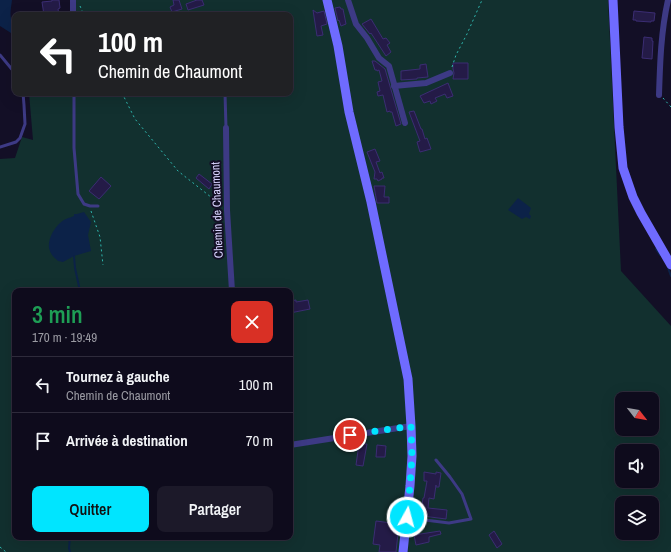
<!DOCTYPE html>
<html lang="fr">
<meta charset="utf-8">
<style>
body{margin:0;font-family:"Archivo Narrow",sans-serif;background:#1c1929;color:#f1f3f6;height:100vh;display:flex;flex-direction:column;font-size:15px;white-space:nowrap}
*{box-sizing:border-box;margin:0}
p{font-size:13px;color:#9b9ba3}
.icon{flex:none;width:22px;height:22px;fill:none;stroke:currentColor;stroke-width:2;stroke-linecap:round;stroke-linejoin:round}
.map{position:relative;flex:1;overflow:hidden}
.side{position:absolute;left:12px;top:288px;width:281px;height:252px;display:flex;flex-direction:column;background:#0e0b1c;border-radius:8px;box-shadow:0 4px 16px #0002,0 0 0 1px #2e2b3b}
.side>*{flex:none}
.guide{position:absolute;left:12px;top:12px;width:281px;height:84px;border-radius:8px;box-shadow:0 4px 16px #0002,0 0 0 1px #2e2b3b;background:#202124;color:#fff;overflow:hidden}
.needle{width:26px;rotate:121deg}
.buttons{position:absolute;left:615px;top:392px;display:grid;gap:8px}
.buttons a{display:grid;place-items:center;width:44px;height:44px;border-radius:8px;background:#0e0b1c;box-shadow:0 4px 16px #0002,0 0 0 1px #2e2b3b;font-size:20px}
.pin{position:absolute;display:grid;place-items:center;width:34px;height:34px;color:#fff;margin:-17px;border:2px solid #fff;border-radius:50%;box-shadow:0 1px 4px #0007}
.me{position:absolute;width:44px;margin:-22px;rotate:7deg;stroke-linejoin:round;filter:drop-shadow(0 0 3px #0008)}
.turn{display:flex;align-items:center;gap:14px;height:84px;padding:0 20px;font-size:18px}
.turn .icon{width:52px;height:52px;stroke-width:2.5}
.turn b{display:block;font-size:28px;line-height:34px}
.round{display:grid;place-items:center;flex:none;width:42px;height:42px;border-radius:8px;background:#1c1929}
.head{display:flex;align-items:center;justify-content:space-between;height:68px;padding:0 20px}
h1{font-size:24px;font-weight:600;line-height:30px;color:#1e9e55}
.cta{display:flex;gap:8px;margin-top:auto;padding:8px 20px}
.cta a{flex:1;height:46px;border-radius:8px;background:#00e5ff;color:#111;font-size:16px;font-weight:600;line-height:46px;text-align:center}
.cta a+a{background:#1c1929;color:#f1f3f6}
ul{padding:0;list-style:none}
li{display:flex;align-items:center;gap:12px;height:56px;padding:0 20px;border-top:1px solid #2e2b3b}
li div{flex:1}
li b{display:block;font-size:15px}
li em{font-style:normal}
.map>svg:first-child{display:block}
</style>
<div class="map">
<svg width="671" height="552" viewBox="0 0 671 552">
<rect width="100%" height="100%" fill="#130f26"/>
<path fill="#12302f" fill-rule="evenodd" d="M 72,0 L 608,0 L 621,271 L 671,326 L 671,552 L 0,552 L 0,159 L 15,158 L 22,137 L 33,140 L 29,93 L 290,93 L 290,15 L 73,15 ZM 15,291 L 290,291 L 290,537 L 15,537 ZM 622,399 L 652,399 L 652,429 L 622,429 ZM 622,451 L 652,451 L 652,481 L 622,481 ZM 622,503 L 652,503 L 652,533 L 622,533 Z"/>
<g fill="#0c2248">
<path d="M 0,0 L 12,0 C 11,9 8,19 15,26 L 15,34 L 11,33 L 0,26 Z"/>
<polygon points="518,198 531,208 529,214 531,216 530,219 526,217 522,219 508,210"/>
<path d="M 84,212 L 91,222 L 88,235 L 91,251 L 74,256 L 63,262 L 58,261 C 55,258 51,255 50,251 C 46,243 53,229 60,223 C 64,219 69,218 74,216 L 74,214 L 77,214 Z"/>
</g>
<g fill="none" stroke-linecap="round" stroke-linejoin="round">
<g stroke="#0c2248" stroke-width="2">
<polyline points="656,249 660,255"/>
<polyline points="74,256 75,268 80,291"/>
<polyline points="668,268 671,276"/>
<polyline points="70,552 69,548 70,537"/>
</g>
</g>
<g fill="#241b47" stroke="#3b2d73">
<polygon points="52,0 59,0 60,8 58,9 59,15 44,15 42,2 52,1"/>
<polygon points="173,0 179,0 182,9 172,12 170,7 174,5"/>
<polygon points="197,0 202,0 204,5 188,10 186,4"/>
<polygon points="340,7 341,9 343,9 346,24 341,26 339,20 338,21 335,8"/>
<polygon points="313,10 317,13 324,11 327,24 321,26 323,35 317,36"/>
<polygon points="634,11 655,13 654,21 651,21 651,22 636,21 636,20 633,20"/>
<polygon points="371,19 383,39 386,38 390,43 387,45 391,52 386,56 371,33 370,34 362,24"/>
<polygon points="644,37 652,38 652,41 653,41 652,59 642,58"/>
<polygon points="372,61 375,61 385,69 401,124 396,126 392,112 390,112 390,111 387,112 383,95 378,96 377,92 380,91 378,82 382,81 379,70 377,71 377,70 375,70"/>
<polygon points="453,63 468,63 468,79 453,79 454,73 453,69"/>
<polygon points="426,64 428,77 417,78 417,79 401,80 401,71 420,69 420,65"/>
<polygon points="448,83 453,96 447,98 445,94 435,98 437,101 431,104 430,101 424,103 420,96"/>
<polygon points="414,111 421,129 422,129 425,139 427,138 431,149 420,152 417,142 420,141 409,112"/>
<polygon points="375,149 380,161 376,162 380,173 382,172 384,178 382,178 382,179 378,181 377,179 374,179 375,172 367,152"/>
<polygon points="199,174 212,184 209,189 196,178"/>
<polygon points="101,177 111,186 99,199 89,191"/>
<polygon points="374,186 385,186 384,197 389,197 389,203 377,203"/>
<polygon points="296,300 296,302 308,300 310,309 290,313 290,301"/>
<polygon points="359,444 367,444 363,466 356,465"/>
<polygon points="377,445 386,446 385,457 376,457"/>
<polygon points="424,472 436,474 436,472 441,473 439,487 436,487 436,485 434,499 429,498 428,508 447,510 446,519 415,515 417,505 422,505 423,498 424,498 427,481 424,481"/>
<polygon points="376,521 399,524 396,552 379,552 380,545 373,544"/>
<polygon points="440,531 441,534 429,537 429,542 416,545 414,535"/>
<polygon points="494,531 502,544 497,548 489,535"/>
</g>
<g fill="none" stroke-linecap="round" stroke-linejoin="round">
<g stroke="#2fb8b0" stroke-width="1" stroke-dasharray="2 3" stroke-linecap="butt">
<polyline points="80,6 84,15"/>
<polyline points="452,67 456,55 467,34 482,0"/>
<polyline points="122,93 135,119 178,171 221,205"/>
<polyline points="663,98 671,107"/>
<polyline points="91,211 100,237 103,265"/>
<polyline points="0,547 6,552"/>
</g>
<g stroke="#3d3a85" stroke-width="3">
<polyline points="0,55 15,73"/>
<polyline points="74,93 74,148 78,194 84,204 90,206 98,206"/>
<polyline points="225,93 226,128"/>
<polyline points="0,147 16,142 20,138 25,124 24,105 23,93"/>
<polyline points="409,518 449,523 471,519 462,494 450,477 436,460"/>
</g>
<g stroke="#3d3a85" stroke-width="6">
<polyline points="73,0 73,15"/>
<polyline points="348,0 356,24 367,38 379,58 389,66 405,123"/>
<polyline points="394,86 426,83 450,73"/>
<path d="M 659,95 C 660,63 661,31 668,0"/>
<polyline points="226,128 227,210 232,291"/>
<polyline points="290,445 411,426"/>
</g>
<g stroke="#6f6bff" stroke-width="9">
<polyline points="327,0 338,46 349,112 371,202 408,379 411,426 412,456 410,486 403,552"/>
<polyline points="613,0 619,127 623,168 633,197 641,213 671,265"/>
</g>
</g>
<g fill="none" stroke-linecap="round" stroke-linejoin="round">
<polyline stroke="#00e5ff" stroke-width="7" stroke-dasharray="0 12.6" points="350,435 411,426 412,456 410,486 407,517"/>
</g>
<g text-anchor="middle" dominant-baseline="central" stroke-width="4" stroke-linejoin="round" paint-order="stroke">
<g font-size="12" fill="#d9d4ff" stroke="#130f26">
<text transform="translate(217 210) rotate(-92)">Chemin de Chaumont</text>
</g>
</g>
</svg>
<div class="buttons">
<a><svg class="needle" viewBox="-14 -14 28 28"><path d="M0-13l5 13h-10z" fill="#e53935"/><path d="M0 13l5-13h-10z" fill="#9b9ba3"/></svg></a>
<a><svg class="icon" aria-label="sound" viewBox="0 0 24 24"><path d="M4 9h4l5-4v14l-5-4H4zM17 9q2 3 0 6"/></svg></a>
<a><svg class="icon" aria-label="layers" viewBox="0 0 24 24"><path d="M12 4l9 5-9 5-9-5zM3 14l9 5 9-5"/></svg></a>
</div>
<div class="pin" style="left:350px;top:435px;background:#d93025"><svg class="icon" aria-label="arrive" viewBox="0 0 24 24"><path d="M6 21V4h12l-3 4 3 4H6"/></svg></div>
<svg class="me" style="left:407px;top:517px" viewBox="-20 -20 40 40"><circle r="17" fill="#00e5ff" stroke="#fff" stroke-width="3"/><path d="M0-11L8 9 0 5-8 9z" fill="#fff"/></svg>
<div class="guide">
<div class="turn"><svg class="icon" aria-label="left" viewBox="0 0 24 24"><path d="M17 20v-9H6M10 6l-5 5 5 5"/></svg><div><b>100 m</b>Chemin de Chaumont</div></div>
</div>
<section class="side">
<div class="head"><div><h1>3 min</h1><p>170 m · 19:49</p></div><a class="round" style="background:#d93025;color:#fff"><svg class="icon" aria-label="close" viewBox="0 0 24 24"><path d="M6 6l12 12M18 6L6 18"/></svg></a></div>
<ul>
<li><svg class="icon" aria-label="left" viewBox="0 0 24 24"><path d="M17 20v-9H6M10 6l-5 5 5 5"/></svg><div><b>Tournez à gauche</b><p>Chemin de Chaumont</p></div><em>100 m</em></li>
<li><svg class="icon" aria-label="arrive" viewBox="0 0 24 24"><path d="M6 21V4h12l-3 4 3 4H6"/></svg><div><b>Arrivée à destination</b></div><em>70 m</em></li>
</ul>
<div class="cta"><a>Quitter</a><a>Partager</a></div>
</section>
</div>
